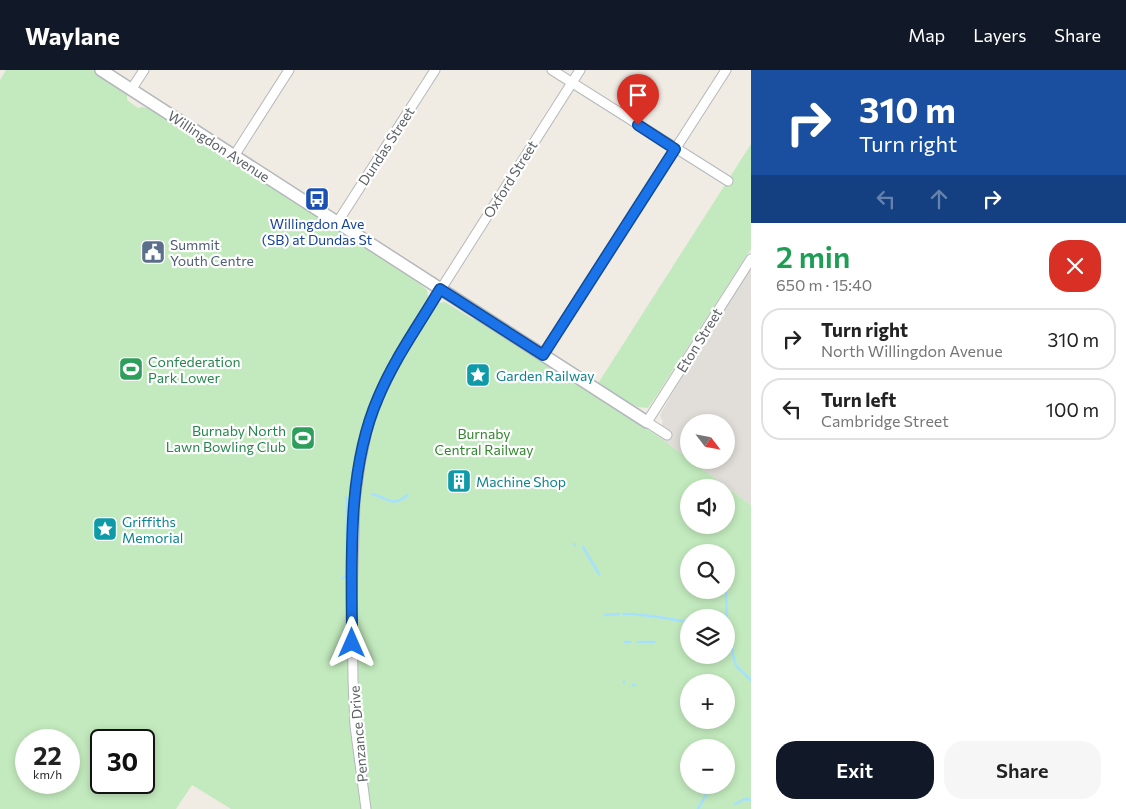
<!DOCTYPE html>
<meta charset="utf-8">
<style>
body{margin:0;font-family:Commissioner,sans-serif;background:#f6f6f6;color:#222;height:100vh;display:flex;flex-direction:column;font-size:19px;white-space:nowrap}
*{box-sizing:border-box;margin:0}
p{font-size:16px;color:#767676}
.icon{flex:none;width:28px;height:28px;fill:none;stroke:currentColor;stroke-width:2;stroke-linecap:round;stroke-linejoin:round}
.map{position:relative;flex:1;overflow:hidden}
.drawer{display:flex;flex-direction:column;background:#fff;width:375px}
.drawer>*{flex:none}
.hud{background:#1a4fa0;color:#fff;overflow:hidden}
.needle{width:32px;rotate:122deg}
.fabs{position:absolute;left:680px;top:344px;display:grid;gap:10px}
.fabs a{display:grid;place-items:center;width:55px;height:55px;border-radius:50%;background:#fff;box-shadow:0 2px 8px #0003;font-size:25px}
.speed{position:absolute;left:15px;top:659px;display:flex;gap:10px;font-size:25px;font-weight:700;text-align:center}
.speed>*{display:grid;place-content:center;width:65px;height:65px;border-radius:50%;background:#fff;box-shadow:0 2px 8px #0003;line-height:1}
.speed small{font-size:12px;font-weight:400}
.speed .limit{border:2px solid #111;border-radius:8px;background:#fff;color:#111}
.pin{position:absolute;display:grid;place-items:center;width:42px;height:42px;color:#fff;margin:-51px -21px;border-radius:50% 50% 50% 0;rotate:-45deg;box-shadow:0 0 5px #0007}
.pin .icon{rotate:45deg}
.me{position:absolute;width:55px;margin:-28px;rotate:0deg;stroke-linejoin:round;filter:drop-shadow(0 0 4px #0008)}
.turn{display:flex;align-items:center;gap:18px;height:105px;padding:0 25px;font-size:22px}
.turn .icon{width:65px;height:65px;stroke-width:2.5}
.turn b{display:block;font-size:35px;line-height:42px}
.lanes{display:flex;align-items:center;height:48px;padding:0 25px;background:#0003;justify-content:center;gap:25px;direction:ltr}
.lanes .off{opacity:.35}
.round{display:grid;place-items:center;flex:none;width:52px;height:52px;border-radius:20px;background:#f6f6f6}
.headline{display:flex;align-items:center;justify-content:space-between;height:85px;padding:0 25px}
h1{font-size:30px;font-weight:600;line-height:38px;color:#1e9e55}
.cta{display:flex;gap:10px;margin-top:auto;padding:10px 25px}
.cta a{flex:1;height:58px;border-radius:20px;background:#111827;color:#fff;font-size:20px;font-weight:600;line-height:58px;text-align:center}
.cta a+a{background:#f6f6f6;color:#222}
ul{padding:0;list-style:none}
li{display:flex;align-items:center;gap:15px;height:62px;margin:0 10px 8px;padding:0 15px;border:2px solid #e0e0e0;border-radius:20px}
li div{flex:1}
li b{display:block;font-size:19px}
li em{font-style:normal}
header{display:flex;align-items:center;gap:30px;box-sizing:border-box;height:70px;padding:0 25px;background:#111827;color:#fff}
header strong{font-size:24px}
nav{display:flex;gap:28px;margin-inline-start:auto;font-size:18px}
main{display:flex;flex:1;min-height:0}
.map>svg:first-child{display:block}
</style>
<header>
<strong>Waylane</strong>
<nav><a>Map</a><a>Layers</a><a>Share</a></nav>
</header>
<main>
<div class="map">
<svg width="751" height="739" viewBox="0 0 751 739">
<rect width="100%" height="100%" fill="#f0ece4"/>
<polygon fill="#e1ded9" points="751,197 751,435 690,390 726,390 726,352 689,352 689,389 655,364 663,352 660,345 676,317"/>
<g fill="#c3eabe" fill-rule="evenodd">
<path d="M 6,0 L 93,0 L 123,19 L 127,23 L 127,30 L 138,38 L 142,37 L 153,39 L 409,205 L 427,220 L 428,227 L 425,237 L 435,236 L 439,233 L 445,232 L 471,248 L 484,253 L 655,364 L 751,435 L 751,739 L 231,739 L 192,715 L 176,739 L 0,739 L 0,10 ZM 689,418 L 726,418 L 726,455 L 689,455 ZM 689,482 L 726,482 L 726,520 L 689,520 ZM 689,548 L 726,548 L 726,585 L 689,585 ZM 689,612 L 726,612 L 726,650 L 689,650 ZM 26,670 L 69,670 L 69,712 L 26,712 ZM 101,670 L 144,670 L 144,712 L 101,712 ZM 689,678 L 726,678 L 726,715 L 689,715 Z"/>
<polygon points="751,74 751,179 657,325 648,338 638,337 597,315"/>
</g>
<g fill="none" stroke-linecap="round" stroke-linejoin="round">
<g stroke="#a5e1ff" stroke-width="2.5">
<path d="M 372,424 C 388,428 394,438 407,425"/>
<polyline points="574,474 575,475"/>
<polyline points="583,477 599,504"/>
<polyline points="343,508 346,506 347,438 346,427"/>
<polyline points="726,520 727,556"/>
<path d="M 623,544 C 645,543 666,549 689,552"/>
<polyline points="605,545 619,544"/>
<polyline points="726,557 736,596 751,610"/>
<polyline points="625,572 630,572"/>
<polyline points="638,572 654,572"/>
<polyline points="624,612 624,613"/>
<polyline points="633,615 635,615"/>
<polyline points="735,734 745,729 751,730"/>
<polyline points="698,739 712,715"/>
</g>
<defs>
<g id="minor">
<polyline points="552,0 728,111"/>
<polyline points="131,20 144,0"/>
<polyline points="234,86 289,0"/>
<polyline points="337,153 435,0"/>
<polyline points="543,285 726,0"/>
<polyline points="667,365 647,352 751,189"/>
<polyline points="366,739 355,656 353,610 352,531 355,432 360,395 369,351 378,328 401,282 580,0"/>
</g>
<polyline id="tertiary" points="101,0 647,352"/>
</defs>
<use href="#minor" stroke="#b5b8bc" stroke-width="11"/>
<use href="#tertiary" stroke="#b5b8bc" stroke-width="14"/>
<use href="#minor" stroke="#fff" stroke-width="9"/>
<use href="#tertiary" stroke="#fff" stroke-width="11"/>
</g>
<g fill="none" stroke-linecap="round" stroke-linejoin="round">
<defs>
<path id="route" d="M 352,573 C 352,494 346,402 378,328 C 394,289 419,255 440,219 L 543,285 L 675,79 L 638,55"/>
</defs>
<use href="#route" stroke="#114b97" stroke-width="12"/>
<use href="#route" stroke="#1a73e8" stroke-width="9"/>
</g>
<defs>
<symbol id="bus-square" viewBox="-11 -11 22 22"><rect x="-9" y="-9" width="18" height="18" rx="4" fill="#1a4fb4" stroke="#fff"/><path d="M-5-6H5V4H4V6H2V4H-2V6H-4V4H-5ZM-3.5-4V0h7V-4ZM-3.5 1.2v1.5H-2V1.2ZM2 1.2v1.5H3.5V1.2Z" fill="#fff"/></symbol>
<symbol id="civic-square" viewBox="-11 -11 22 22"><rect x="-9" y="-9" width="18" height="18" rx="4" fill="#5c6f8a" stroke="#fff"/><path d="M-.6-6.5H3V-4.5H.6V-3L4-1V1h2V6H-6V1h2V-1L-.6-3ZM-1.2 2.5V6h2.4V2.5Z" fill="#fff"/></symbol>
<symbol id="stadium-square" viewBox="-11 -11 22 22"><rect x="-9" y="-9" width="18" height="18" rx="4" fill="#2e9e5b" stroke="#fff"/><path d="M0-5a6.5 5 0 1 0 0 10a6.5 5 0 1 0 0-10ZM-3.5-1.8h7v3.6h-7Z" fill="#fff"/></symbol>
<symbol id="sight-square" viewBox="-11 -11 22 22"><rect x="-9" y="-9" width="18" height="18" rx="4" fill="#0f9aa8" stroke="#fff"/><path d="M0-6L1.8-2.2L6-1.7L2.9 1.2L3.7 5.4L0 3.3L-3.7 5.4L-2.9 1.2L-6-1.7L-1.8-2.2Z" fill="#fff"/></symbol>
<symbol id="building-square" viewBox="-11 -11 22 22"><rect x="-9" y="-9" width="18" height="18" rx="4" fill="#0f9aa8" stroke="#fff"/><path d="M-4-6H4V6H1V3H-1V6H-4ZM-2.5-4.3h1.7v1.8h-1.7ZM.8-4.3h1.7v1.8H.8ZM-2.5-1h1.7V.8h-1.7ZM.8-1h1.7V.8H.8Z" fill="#fff"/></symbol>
</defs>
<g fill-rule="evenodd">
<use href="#bus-square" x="303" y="115" width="28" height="28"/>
<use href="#civic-square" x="139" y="168" width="28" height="28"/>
<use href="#stadium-square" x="117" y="285" width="28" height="28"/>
<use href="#sight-square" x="464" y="291" width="28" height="28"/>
<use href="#stadium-square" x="289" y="354" width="28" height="28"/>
<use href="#building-square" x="445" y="397" width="28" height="28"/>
<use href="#sight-square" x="91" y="445" width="28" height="28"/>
</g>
<g text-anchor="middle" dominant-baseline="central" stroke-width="4.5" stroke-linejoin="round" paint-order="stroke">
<g font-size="14" fill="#5c6266" stroke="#fff">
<text transform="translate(219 76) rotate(33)">Willingdon Avenue</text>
<text transform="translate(386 76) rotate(-57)">Dundas Street</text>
<text transform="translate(510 109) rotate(-58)">Oxford Street</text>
<text transform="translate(699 270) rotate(-58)">Eton Street</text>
<text transform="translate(358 664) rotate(-95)">Penzance Drive</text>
</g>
<g font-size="14" fill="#164399" stroke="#fff">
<text x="317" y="153">Willingdon Ave<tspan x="317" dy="16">(SB) at Dundas St</tspan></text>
</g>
<g font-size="14" fill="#4e5e75" stroke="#fff" text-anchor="start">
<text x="170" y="174">Summit<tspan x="170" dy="16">Youth Centre</tspan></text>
</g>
<g font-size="14" fill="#27864d" stroke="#fff" text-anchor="start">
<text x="148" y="291">Confederation<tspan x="148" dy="16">Park Lower</tspan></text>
<text x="286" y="360" text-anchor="end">Burnaby North<tspan x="286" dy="16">Lawn Bowling Club</tspan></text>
</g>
<g font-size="14" fill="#0d838f" stroke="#fff" text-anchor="start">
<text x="496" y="305">Garden Railway</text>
<text x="476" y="411">Machine Shop</text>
<text x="122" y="451">Griffiths<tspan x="122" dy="16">Memorial</tspan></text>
</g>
<g font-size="14" fill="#31852c" stroke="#fff">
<text x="484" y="363">Burnaby<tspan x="484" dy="16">Central Railway</tspan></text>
</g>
</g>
</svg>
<div class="fabs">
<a><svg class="needle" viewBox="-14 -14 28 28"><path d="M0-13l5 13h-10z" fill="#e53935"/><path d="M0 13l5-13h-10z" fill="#767676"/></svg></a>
<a><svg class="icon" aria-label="sound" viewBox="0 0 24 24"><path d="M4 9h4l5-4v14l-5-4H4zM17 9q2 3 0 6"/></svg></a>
<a><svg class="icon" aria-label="search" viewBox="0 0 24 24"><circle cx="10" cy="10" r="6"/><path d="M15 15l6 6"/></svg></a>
<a><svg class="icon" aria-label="layers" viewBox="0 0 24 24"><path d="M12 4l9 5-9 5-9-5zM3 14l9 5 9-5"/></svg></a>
<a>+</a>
<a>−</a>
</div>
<div class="speed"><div>22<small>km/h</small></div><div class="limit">30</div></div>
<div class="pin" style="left:638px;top:55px;background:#d93025"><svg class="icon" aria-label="arrive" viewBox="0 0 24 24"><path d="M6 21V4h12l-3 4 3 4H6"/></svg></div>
<svg class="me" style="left:352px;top:573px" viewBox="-20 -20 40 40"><path d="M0-17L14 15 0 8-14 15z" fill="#1a73e8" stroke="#fff" stroke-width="4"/></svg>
</div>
<section class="drawer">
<div class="hud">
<div class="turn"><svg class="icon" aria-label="right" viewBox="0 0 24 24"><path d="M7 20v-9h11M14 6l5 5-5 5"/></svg><div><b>310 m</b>Turn right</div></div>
<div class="lanes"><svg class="icon off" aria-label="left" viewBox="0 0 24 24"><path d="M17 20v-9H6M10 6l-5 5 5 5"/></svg><svg class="icon off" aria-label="ahead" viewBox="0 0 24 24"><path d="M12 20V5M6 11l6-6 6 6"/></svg><svg class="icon" aria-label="right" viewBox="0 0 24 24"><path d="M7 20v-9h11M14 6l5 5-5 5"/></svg></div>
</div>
<div class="headline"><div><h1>2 min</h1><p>650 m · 15:40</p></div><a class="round" style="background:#d93025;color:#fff"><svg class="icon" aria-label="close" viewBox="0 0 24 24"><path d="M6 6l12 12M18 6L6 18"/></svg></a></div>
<ul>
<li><svg class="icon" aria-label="right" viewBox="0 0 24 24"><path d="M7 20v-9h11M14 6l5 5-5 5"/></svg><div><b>Turn right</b><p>North Willingdon Avenue</p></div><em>310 m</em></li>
<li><svg class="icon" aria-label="left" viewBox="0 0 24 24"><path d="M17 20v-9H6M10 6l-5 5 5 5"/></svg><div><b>Turn left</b><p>Cambridge Street</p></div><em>100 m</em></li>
</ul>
<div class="cta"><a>Exit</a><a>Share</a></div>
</section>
</main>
